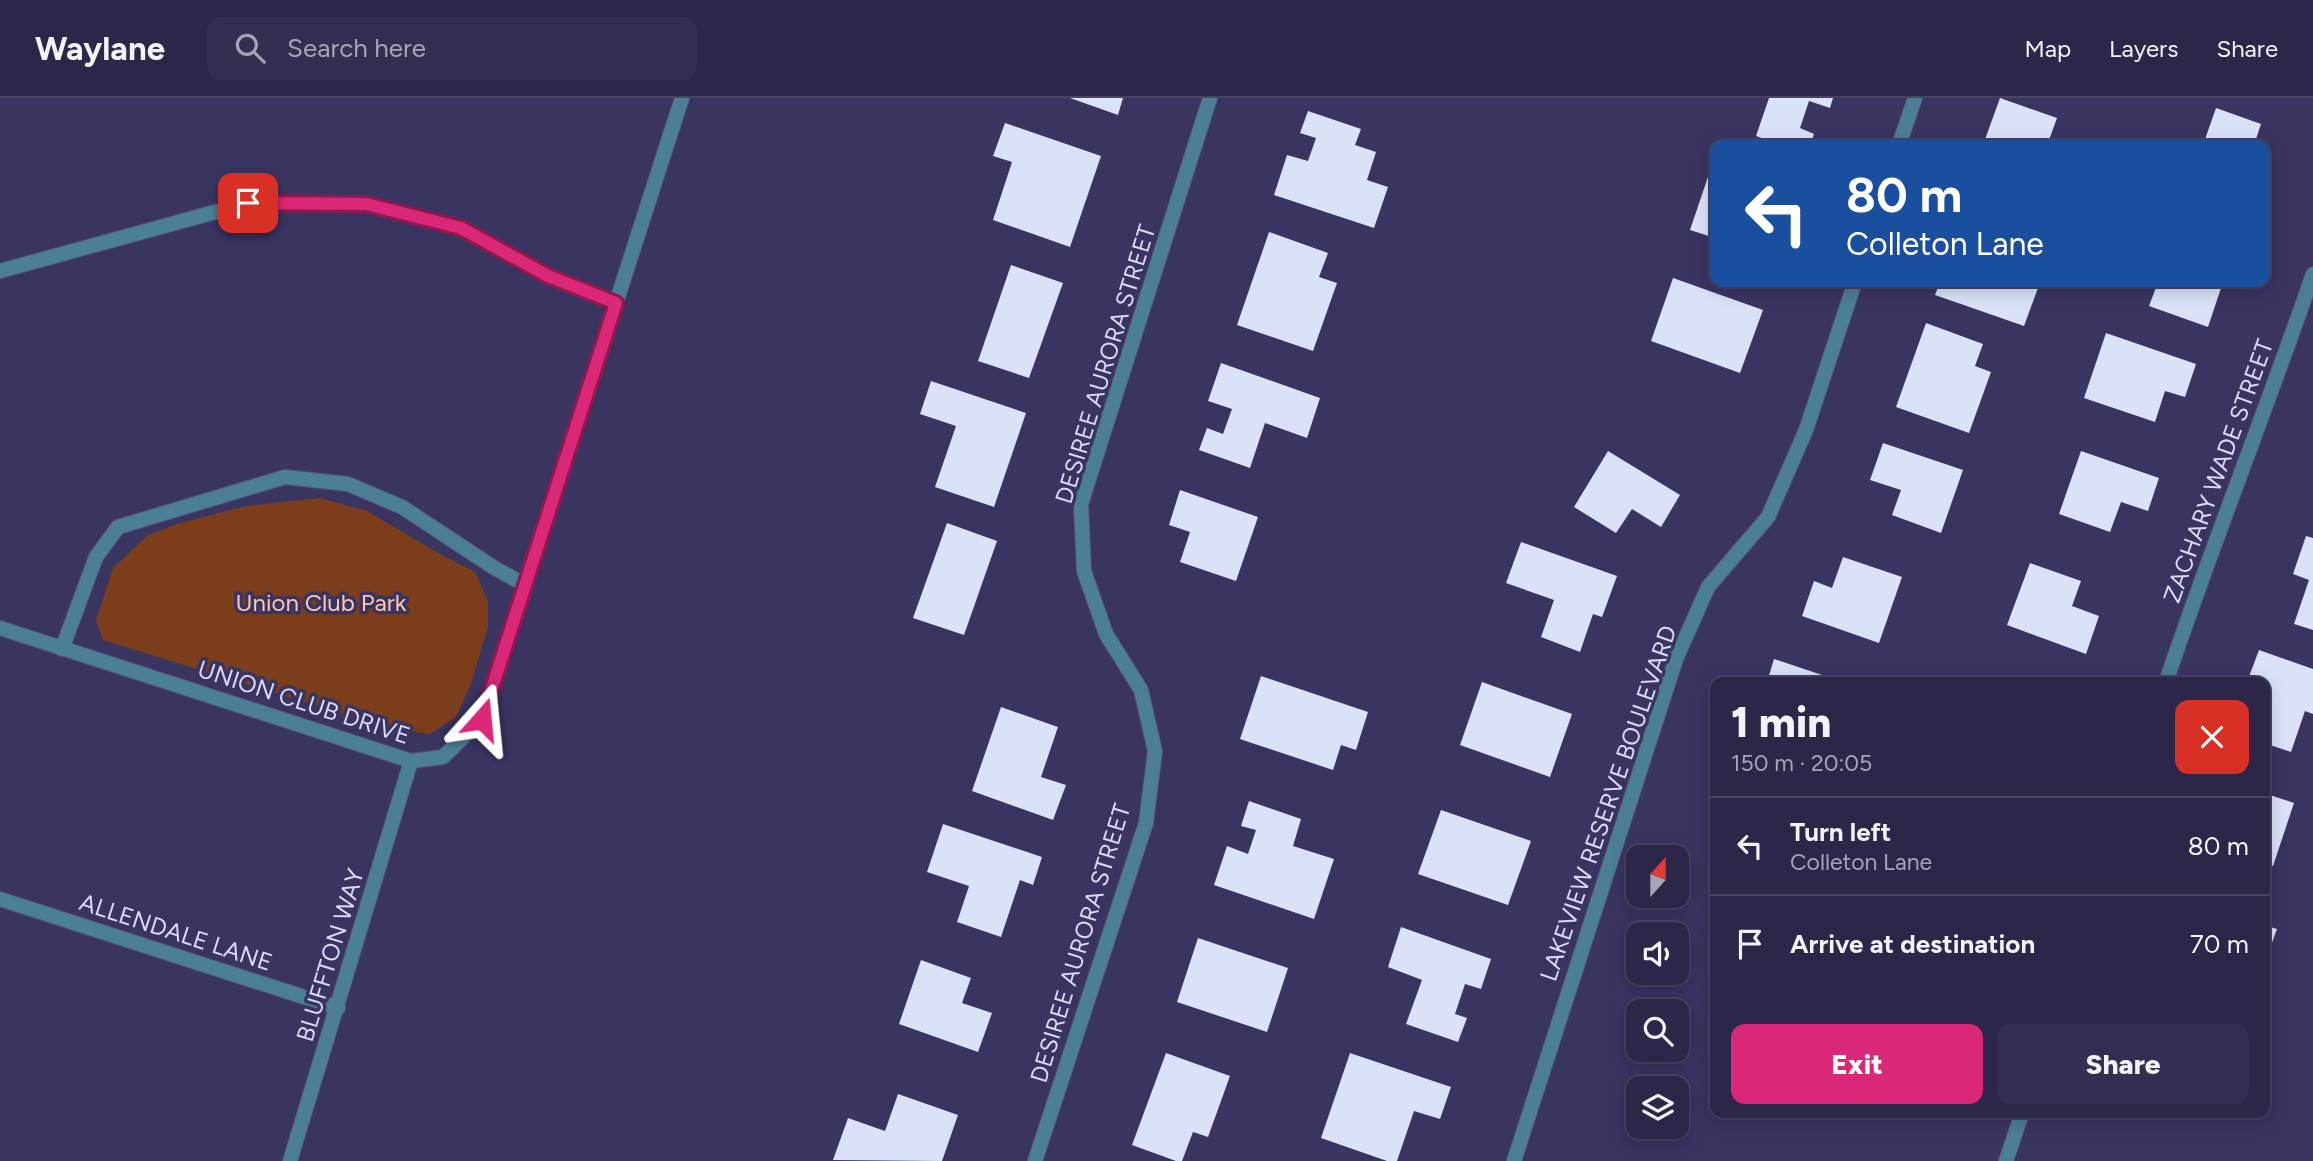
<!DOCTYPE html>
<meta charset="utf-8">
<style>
body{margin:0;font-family:Figtree,sans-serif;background:#342f50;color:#f1f3f6;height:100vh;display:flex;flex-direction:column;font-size:26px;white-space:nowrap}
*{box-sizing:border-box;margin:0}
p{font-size:23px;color:#a6a5b4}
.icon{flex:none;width:38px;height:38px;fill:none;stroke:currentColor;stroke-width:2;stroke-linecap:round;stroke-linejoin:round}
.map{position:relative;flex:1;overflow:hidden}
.sheet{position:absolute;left:1710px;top:579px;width:560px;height:441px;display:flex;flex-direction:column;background:#2c2749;border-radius:14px;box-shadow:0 4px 18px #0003,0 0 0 2px #484461}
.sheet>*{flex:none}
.hud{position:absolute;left:1710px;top:42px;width:560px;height:147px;border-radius:14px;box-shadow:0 4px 18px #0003,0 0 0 2px #484461;background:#1a4fa0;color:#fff;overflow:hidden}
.needle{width:46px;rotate:21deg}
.tools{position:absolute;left:1626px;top:747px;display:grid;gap:14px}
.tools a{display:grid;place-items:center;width:63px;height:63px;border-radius:14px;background:#2c2749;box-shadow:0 4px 18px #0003,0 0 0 2px #484461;font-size:35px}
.pin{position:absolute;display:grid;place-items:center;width:60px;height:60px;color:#fff;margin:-30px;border-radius:14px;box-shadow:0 4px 10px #0006}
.me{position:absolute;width:77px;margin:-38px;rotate:18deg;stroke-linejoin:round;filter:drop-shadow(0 0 5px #0008)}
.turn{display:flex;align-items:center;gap:24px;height:147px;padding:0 21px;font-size:32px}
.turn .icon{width:91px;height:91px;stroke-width:2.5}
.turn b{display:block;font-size:49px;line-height:60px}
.round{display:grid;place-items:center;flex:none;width:74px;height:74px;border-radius:14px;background:#342f50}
.head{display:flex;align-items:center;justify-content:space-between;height:119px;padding:0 21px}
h1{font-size:42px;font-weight:800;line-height:52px}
.primary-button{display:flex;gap:14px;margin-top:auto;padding:14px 21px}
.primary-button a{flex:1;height:80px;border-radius:14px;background:#db2777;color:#fff;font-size:28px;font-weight:800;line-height:80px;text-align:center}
.primary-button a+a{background:#342f50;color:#f1f3f6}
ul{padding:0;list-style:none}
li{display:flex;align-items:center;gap:21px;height:98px;padding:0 21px;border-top:2px solid #484461}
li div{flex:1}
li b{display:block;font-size:26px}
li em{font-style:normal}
header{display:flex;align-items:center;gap:42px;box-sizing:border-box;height:98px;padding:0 35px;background:#2c2749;border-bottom:2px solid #484461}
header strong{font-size:33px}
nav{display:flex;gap:38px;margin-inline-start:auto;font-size:24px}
.search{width:490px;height:63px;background:#342f50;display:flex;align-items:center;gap:18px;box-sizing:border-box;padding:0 24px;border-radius:14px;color:#a6a5b4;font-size:26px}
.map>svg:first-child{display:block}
</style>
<header>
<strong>Waylane</strong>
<div class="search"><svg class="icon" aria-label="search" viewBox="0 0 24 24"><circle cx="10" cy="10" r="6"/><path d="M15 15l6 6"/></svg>Search here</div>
<nav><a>Map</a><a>Layers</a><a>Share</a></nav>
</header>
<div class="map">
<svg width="2313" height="1063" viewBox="0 0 2313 1063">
<rect width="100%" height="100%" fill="#3a3461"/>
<polygon fill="#7c3e1a" points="320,400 367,413 438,455 475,474 488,503 488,528 472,583 456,619 430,636 388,630 103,542 96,522 113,470 148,437 177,426 246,408"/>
<g fill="#d9e2f7">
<polygon points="1070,0 1123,0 1118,17"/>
<polygon points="1769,0 1833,0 1830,10 1809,3 1800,30 1814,36 1810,47 1781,47 1756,38"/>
<polygon points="2000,0 2057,20 2049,42 2063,47 1983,47"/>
<polygon points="2216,10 2261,26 2254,47 2203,47"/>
<polygon points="1308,13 1361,31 1355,47 1376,54 1367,82 1388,89 1374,130 1274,97 1287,57 1308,63 1316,40 1300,35"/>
<polygon points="1005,25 1101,58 1070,149 993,122 1012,64 993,58"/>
<polygon points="1711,70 1715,71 1715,140 1690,132"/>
<polygon points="1269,134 1328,155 1319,179 1337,185 1313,253 1237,227"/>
<polygon points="1011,167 1063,185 1029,280 978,263"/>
<polygon points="1673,180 1763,212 1740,275 1651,243"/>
<polygon points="1940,184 2029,184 2039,187 2024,228 1935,197"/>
<polygon points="2158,184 2223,184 2208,229 2149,208"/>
<polygon points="1926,225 1983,246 1975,268 1991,274 1969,335 1896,309"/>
<polygon points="2106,235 2196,266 2185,299 2165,293 2155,324 2084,300"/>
<polygon points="1221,265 1320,300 1307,340 1265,325 1250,370 1199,352 1207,330 1223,336 1232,311 1208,303"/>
<polygon points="931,283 1026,315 994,409 935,389 956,328 920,316"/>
<polygon points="1883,345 1963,372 1941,435 1892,417 1901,392 1870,382"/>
<polygon points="1608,353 1680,397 1661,429 1632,411 1616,435 1574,409"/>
<polygon points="2081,353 2159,380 2148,413 2121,404 2110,434 2059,416"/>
<polygon points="1180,392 1258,419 1236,483 1180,464 1190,434 1169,427"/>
<polygon points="947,425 997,443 964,537 913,520"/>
<polygon points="2306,438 2313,440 2313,532 2294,526 2309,482 2293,476"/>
<polygon points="1521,444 1617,478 1602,519 1593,516 1580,554 1541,539 1554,502 1506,485"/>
<polygon points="1843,459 1902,479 1879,545 1802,518 1814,483 1832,490"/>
<polygon points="2030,465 2081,483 2072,508 2099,518 2086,556 2007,527"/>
<polygon points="2259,552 2313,571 2313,616 2305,613 2291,654 2264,645 2264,584 2247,584"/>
<polygon points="1774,561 1831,580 1829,584 1767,584"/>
<polygon points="1261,578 1368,614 1356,652 1341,647 1333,672 1240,641"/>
<polygon points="1482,584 1572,616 1550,679 1460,647"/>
<polygon points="1001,609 1058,629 1041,679 1066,687 1053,722 972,693"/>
<polygon points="2264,695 2294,705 2273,768 2264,765"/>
<polygon points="1249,703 1301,721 1293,748 1334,761 1314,821 1214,787 1227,748 1248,756 1256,732 1241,728"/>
<polygon points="1441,712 1531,743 1508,807 1418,776"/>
<polygon points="943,726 1042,759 1033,787 1020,782 1001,839 957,824 969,788 927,774"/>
<polygon points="2264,827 2277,831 2265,864 2264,864"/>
<polygon points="1401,829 1491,861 1481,891 1465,886 1455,916 1467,920 1458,944 1406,926 1422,882 1388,869"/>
<polygon points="1198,840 1288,870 1267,934 1177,904"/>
<polygon points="921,862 971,880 962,905 992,915 978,954 899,926"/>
<polygon points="1166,955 1230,978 1208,1039 1193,1034 1182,1063 1176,1063 1132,1047"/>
<polygon points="1350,955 1451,989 1440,1021 1414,1013 1397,1063 1387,1063 1321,1040"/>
<polygon points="898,996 958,1017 942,1063 833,1062 848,1020 885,1033"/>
</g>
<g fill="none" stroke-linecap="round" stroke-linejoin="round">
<defs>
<g id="lane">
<polyline points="0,173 248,105 366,106 461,130 548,178 616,205"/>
<polyline points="0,801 338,910"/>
</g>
<g id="street">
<polyline points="1899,47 1915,0"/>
<polyline points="0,530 411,663 443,659 482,621 682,0"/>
<polyline points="62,551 96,459 118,429 285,379 348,386 402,409 493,469 525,487"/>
<path d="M 2166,584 C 2212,447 2266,313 2313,176"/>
<polyline points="290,1063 411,663"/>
<polyline points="1035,1063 1146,725 1155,653 1141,592 1106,536 1084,473 1081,406 1210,0"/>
<polyline points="1514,1063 1676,561 1708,489 1768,419 1806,332 1855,184"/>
<polyline points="2006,1063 2022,1015"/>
</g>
</defs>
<use href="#lane" stroke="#57527c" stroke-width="16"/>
<use href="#street" stroke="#57527c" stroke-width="16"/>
<use href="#lane" stroke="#4b7f95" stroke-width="14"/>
<use href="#street" stroke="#4b7f95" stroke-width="14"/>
</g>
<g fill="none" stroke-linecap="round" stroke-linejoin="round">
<defs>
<polyline id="route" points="248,105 366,106 461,130 548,178 616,205 482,621"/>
</defs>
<use href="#route" stroke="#8e194d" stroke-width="18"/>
<use href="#route" stroke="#db2777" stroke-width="12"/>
</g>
<g text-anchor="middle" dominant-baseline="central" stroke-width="7" stroke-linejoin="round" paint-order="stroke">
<g font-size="24" fill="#dbdaf6" stroke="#3a3461">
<text transform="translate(1105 266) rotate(-73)">DESIREE AURORA STREET</text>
<text transform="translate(2218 373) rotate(-70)">ZACHARY WADE STREET</text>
<text transform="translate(304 604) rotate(18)">UNION CLUB DRIVE</text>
<text transform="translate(1608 705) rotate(-71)">LAKEVIEW RESERVE BOULEVARD</text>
<text transform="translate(176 834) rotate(18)">ALLENDALE LANE</text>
<text transform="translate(1080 845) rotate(-73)">DESIREE AURORA STREET</text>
<text transform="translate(330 857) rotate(-73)">BLUFFTON WAY</text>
</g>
<g font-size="24" fill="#fdc8ae" stroke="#3a3461">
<text x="321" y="504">Union Club Park</text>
</g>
</g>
</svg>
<div class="tools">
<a><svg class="needle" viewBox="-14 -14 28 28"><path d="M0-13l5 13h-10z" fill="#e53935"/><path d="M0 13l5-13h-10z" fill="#a6a5b4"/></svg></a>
<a><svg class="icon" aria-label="sound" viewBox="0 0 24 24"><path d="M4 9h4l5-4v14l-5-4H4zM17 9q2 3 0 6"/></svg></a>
<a><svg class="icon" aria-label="search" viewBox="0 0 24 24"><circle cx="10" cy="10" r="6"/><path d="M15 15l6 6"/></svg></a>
<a><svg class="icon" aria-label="layers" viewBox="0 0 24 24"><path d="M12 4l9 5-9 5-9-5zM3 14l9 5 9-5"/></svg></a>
</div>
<div class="pin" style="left:248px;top:105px;background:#d93025"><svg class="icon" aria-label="arrive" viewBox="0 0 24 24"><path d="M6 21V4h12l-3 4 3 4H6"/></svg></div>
<svg class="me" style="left:482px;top:621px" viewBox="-20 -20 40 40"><path d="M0-17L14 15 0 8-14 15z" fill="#db2777" stroke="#fff" stroke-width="4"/></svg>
<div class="hud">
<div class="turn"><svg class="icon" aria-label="left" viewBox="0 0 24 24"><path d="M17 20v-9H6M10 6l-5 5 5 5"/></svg><div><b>80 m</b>Colleton Lane</div></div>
</div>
<section class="sheet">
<div class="head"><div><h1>1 min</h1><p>150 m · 20:05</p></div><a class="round" style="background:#d93025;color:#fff"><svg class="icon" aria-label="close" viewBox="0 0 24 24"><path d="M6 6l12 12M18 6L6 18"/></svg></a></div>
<ul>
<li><svg class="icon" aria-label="left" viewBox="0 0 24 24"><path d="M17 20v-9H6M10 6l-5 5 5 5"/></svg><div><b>Turn left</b><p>Colleton Lane</p></div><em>80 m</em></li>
<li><svg class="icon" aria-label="arrive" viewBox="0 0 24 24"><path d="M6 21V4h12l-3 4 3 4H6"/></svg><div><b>Arrive at destination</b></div><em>70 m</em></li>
</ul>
<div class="primary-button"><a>Exit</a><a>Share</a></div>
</section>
</div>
